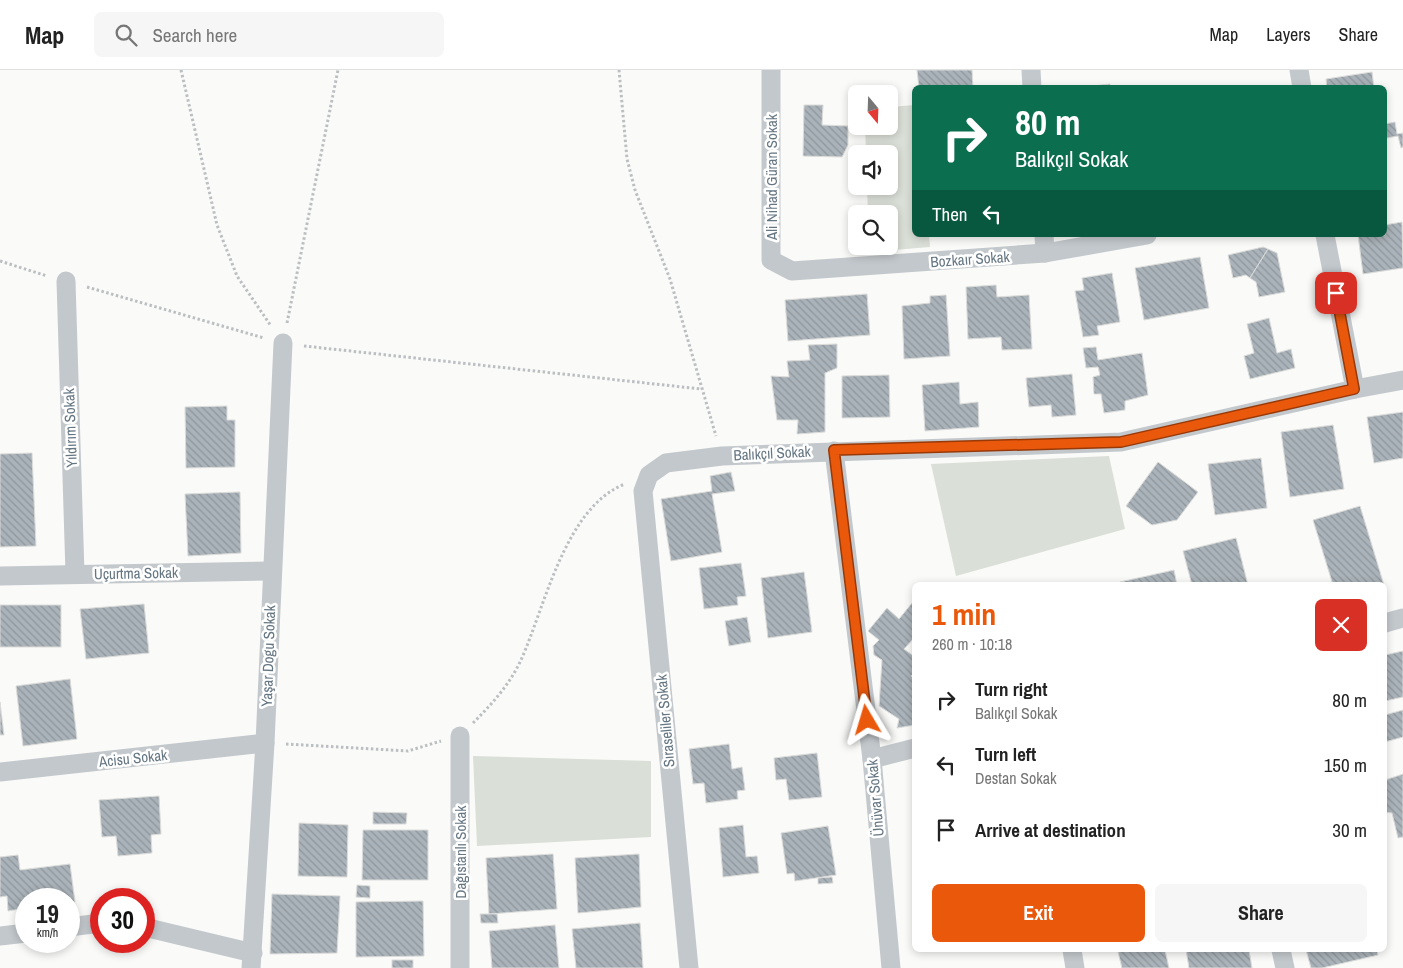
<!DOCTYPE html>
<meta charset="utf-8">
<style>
body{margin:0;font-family:"Archivo Narrow",sans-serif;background:#f6f6f6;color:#222;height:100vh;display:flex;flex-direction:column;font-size:19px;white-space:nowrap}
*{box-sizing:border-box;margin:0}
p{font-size:16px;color:#767676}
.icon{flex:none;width:28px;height:28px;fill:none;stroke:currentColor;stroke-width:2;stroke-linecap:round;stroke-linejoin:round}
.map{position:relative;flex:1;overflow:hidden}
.sheet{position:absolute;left:912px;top:512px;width:475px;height:370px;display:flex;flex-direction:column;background:#fff;border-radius:8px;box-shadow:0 2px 8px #0003}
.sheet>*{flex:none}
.hud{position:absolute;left:912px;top:15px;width:475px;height:152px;border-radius:8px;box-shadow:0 2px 8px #0003;background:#0b6e4f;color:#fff;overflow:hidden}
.needle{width:32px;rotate:161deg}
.buttons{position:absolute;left:848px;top:15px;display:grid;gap:10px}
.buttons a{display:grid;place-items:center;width:50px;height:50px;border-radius:8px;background:#fff;box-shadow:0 2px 8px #0003;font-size:25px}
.speed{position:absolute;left:15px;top:818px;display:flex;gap:10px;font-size:25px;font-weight:700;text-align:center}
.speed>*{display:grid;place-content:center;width:65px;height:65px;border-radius:50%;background:#fff;box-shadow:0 2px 8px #0003;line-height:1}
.speed small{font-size:12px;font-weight:400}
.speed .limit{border:8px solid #d22;background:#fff;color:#111}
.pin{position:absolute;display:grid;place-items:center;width:42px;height:42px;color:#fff;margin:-21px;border-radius:10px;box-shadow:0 2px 8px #0006}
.me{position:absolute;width:55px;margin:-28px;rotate:353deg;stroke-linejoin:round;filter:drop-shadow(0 0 4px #0008)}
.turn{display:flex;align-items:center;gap:18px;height:105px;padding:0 20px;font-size:22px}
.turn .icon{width:65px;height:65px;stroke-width:2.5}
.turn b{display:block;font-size:35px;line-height:42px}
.then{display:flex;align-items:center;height:48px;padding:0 20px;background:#0003;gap:10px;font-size:19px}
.round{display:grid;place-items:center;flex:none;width:52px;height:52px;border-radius:8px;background:#f6f6f6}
.head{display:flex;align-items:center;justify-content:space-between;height:85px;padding:0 20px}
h1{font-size:30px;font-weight:700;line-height:38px;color:#ea580c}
.button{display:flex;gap:10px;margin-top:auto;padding:10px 20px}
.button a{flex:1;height:58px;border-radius:8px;background:#ea580c;color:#fff;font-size:20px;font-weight:700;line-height:58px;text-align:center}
.button a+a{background:#f6f6f6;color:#222}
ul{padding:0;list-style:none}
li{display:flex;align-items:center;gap:15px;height:65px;padding:0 20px}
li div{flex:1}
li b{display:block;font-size:19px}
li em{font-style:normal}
header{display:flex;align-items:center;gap:30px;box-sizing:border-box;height:70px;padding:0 25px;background:#fff;border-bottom:1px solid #e0e0e0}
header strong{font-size:24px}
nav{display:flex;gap:28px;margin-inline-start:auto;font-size:18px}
.search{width:350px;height:45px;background:#f6f6f6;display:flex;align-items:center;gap:12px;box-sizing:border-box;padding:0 18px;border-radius:8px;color:#767676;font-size:19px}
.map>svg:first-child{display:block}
</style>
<header>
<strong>Map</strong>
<div class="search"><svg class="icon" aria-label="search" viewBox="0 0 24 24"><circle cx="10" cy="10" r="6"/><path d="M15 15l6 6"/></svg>Search here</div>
<nav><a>Map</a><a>Layers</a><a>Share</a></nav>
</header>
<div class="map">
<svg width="1403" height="898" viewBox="0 0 1403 898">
<defs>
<pattern id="building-back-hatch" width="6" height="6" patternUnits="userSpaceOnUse" patternTransform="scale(1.25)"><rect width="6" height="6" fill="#aab3b9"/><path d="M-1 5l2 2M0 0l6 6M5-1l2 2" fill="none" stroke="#8e969c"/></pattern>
</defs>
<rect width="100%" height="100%" fill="#fafaf8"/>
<g fill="#dadfd7">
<polygon points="915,35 915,165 929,165 930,177 870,182 870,176 889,176 889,144 868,144 867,116 889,116 889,84 866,84 865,56 889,56 889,37"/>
<polygon points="1109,386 1125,459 956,506 931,394"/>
<polygon points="473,686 651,691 651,767 477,776"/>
</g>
<g fill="url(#building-back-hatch)" stroke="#dcdcda">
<polygon points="917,0 972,0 973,18 919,18"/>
<polygon points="1372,2 1374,18 1327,18 1326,9"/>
<polygon points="1110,14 1110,18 1076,18"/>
<polygon points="804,35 823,35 822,55 848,56 848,75 842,87 803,86"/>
<polygon points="1395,52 1397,64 1403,63 1403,77 1401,78 1398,66 1387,68 1385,54"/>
<polygon points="1402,152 1403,198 1363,204 1358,165 1385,165 1385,155"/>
<polygon points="1263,177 1268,179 1250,208 1246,205 1233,208 1228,185"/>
<polygon points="1268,179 1277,183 1285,222 1259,227 1256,212 1250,208"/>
<polygon points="1200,187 1209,238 1144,250 1135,198"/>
<polygon points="1112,203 1120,252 1097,256 1099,265 1083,267 1075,221 1084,220 1082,208"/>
<polygon points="996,215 997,227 1029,225 1032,279 1002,280 1001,267 968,269 966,217"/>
<polygon points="867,224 870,265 788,271 785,230"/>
<polygon points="946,225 950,286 904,289 902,236 930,233 930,226"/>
<polygon points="1269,248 1277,283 1291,279 1295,298 1250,309 1244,286 1254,283 1247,254"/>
<polygon points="837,274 837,298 825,303 825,362 797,364 798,350 777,350 771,306 789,307 787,291 810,290 808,275"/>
<polygon points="1096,277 1098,290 1142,283 1148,325 1125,331 1125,340 1104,343 1101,324 1094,324 1093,307 1100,305 1098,297 1086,298 1083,278"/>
<polygon points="1072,304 1076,345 1052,347 1051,335 1029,337 1026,308"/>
<polygon points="889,305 890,347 842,348 842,306"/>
<polygon points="959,312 960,334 978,332 979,357 925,361 922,315"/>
<polygon points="227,336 227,350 235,350 235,397 186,398 185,337"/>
<polygon points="1403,342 1403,388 1374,393 1367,347"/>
<polygon points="1333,355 1344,419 1290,427 1281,362"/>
<polygon points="32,383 36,476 0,477 0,384"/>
<polygon points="1261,388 1267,438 1215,445 1208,394"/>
<polygon points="1158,392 1198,422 1177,450 1152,455 1126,436"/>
<polygon points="731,402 735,421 712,424 722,482 671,491 661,429 712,421 710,406"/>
<polygon points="240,422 241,483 188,486 185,424"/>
<polygon points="1360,436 1384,515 1333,515 1313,450"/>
<polygon points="1236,468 1248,515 1192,515 1183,481"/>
<polygon points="741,493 746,526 737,527 738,535 704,539 699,498"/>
<polygon points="1174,500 1177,515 1121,515 1120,512"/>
<polygon points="804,502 812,562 768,568 761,508"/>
<polygon points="912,533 915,536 915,567 904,579 915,587 915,602 911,606 915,609 915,655 897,658 899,649 879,636 882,590 874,585 873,576 879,570 868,561 887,538 899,549"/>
<polygon points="144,534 149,583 86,589 80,539"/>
<rect x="0" y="535" width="61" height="42"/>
<polygon points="747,547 751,572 729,576 725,551"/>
<polygon points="1403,581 1403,627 1385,631 1385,585"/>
<polygon points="70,609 77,669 23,676 16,616"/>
<polygon points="0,632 4,665 0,665"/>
<polygon points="1403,640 1403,667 1385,672 1385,645"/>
<polygon points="729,674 732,699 742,697 745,720 737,721 738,729 706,733 704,713 693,714 689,679"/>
<polygon points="817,683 822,727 789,730 786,709 776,710 774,688"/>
<polygon points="1403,704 1403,767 1398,768 1392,743 1385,742 1385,710"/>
<polygon points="159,726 161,764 151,765 152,783 118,786 116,766 102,767 99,730"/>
<polygon points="373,742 407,743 406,754 373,754"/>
<polygon points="299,753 348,755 347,807 298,806"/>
<polygon points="743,755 746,787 757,786 759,803 723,807 719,758"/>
<polygon points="828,756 836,805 795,811 794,803 787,804 781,763"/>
<polygon points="363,760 428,760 428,810 362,810"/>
<polygon points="553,784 557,839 489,844 486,788"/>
<polygon points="639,784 641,837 578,843 575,788"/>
<polygon points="18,785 20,800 70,794 75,832 69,833 69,829 26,829 26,838 8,841 7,826 0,827 0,787"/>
<polygon points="832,807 833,813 818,814 818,808"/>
<polygon points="357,815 370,816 370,828 356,827"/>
<polygon points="272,824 340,826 337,883 270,884"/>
<polygon points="423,831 424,886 356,887 356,832"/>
<polygon points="480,844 497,844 498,853 481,853"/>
<polygon points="640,853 643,898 576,898 572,859"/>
<polygon points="555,855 559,898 492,898 489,861"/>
<polygon points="1129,880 1165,880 1169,898 1122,898 1118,882"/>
<polygon points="1186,880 1249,880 1252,898 1189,898"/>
<polygon points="1306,880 1377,880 1378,885 1322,898 1311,898"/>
<rect x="392" y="890" width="21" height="8"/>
</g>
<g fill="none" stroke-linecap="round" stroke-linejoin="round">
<g stroke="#bbbfc2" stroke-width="3" stroke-dasharray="2.5 2.5" stroke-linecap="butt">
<polyline points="181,0 217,155 237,206 271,256"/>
<polyline points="619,0 627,89 635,120 670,209 716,366"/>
<polyline points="0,191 47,206"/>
<polyline points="87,217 264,268"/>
<polyline points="287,253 338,0"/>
<polyline points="304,276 701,319"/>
<path d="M 473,653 C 492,634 510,614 521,590 C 545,537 565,437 625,414"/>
<polyline points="286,674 408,681 441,671"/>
</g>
<g stroke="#c3c8cc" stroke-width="19">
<polyline points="771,0 771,190 792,201 1045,183 1147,165"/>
<polyline points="1031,0 1032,18"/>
<polyline points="1299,0 1302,18"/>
<polyline points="1044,165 1045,183"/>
<polyline points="1325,165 1355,319"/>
<polyline points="66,211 75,504"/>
<polyline points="834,381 872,689 891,898"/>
<polyline points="0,506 271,501"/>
<polyline points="1385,553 1403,548"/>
<polyline points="460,666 460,898"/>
<polyline points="872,689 915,678"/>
<polyline points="0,702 265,673"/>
<polyline points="69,857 101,853"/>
<polyline points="144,857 253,883"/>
<polyline points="0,866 26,863"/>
<polyline points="1072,880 1075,898"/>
<polyline points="1281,880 1285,898"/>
<polyline points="251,898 265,673 283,273"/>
<polyline points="689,898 643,421 649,405 666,393 722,386 1121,372 1355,319 1403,310"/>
</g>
</g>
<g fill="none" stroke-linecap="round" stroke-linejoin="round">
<defs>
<polyline id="route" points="867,650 834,380 1121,372 1354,319 1336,223"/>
</defs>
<use href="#route" stroke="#983908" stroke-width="12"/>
<use href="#route" stroke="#ea580c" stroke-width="9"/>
</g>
<g text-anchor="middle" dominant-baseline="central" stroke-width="5" stroke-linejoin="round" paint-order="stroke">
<g font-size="15" fill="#657683" stroke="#fff">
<text transform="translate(771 107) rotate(-90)">Ali Nihad Güran Sokak</text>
<text transform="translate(970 189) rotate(-4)">Bozkaır Sokak</text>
<text transform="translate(70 358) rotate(-92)">Yıldırım Sokak</text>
<text transform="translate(772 383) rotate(-3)">Balıkçıl Sokak</text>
<text transform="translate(136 503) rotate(-1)">Uçurtma Sokak</text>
<text transform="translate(268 586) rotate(-88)">Yaşar Dogu Sokak</text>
<text transform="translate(665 651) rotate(-95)">Sıraseliler Sokak</text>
<text transform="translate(133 688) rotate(-6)">Acisu Sokak</text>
<text transform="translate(875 728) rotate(-95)">Ünüvar Sokak</text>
<text transform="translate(460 782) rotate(-90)">Dağıstanlı Sokak</text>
</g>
</g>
</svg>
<div class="buttons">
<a><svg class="needle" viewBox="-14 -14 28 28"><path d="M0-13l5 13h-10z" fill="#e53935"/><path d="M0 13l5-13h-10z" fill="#767676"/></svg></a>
<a><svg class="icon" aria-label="sound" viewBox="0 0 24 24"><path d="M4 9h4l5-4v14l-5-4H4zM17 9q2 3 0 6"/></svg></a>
<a><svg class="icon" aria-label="search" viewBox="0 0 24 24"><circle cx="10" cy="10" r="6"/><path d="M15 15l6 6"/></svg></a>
</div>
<div class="speed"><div>19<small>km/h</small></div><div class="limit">30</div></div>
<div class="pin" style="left:1336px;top:223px;background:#d93025"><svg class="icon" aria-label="arrive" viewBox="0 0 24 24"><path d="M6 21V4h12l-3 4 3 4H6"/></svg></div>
<svg class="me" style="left:867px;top:650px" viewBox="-20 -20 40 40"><path d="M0-17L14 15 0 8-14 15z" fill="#ea580c" stroke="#fff" stroke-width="4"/></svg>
<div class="hud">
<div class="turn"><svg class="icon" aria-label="right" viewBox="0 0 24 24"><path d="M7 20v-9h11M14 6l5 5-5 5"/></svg><div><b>80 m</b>Balıkçıl Sokak</div></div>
<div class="then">Then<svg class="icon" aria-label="left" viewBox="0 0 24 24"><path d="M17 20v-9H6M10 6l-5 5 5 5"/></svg></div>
</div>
<section class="sheet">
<div class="head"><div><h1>1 min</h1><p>260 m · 10:18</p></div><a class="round" style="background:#d93025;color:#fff"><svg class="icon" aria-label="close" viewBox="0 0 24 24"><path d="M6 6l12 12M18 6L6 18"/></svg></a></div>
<ul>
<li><svg class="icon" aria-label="right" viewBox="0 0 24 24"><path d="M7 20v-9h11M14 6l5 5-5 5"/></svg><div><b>Turn right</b><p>Balıkçıl Sokak</p></div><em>80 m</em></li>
<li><svg class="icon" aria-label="left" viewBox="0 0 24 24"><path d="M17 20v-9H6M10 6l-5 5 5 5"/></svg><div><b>Turn left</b><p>Destan Sokak</p></div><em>150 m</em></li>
<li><svg class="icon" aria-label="arrive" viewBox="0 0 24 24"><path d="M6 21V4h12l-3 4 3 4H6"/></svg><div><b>Arrive at destination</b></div><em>30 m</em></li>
</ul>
<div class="button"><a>Exit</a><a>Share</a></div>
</section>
</div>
